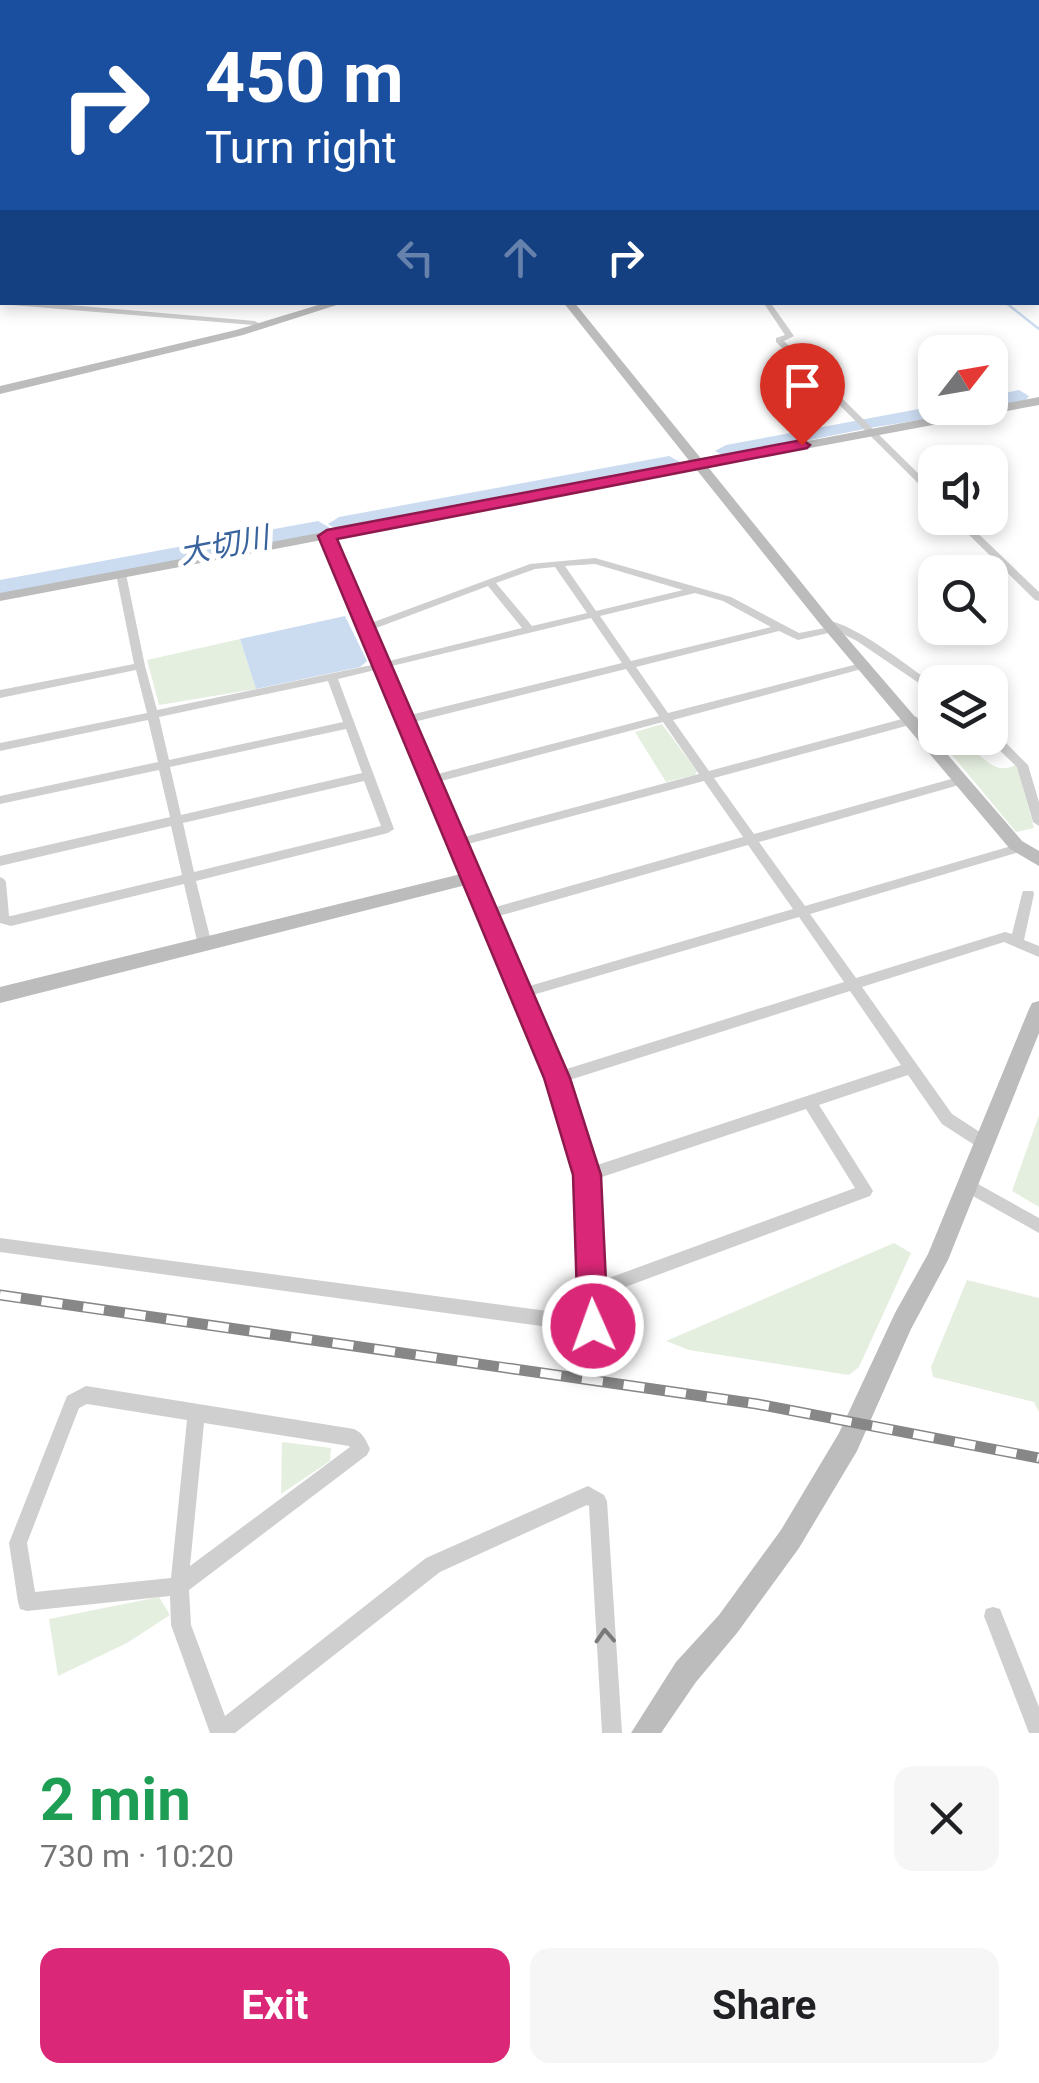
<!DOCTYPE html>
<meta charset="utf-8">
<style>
body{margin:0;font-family:Roboto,"Noto Sans JP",sans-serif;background:#f6f6f6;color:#202124;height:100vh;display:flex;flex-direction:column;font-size:38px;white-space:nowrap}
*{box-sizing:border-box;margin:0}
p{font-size:32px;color:#757577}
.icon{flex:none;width:55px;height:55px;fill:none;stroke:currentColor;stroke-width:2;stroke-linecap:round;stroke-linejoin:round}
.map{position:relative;height:1733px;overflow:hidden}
.details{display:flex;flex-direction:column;background:#fff;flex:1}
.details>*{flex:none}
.guide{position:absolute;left:0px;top:0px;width:1040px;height:305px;box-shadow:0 5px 15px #0003;background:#1a4fa0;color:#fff;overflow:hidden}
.needle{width:65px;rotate:59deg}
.fabs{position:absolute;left:918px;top:335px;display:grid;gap:20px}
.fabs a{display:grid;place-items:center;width:90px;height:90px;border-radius:20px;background:#fff;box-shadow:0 5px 15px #0003;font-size:50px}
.pin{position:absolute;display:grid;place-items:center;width:85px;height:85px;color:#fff;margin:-102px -42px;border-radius:50% 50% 50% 0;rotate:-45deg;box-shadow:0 0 10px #0007}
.pin .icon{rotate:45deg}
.me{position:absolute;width:110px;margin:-55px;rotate:358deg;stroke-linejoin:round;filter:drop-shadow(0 0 8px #0008)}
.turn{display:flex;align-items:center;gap:35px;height:210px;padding:0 40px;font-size:45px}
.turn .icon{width:130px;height:130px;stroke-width:2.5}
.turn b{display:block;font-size:70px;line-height:85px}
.lanes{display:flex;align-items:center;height:95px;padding:0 40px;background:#0003;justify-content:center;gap:50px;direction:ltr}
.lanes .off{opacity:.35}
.round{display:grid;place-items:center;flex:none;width:105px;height:105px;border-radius:20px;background:#f6f6f6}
.head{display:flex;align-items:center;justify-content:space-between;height:170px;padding:0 40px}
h1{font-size:60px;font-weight:700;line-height:75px;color:#1e9e55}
.cta{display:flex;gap:20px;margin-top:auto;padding:20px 40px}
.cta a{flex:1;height:115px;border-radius:20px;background:#db2777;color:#fff;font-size:40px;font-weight:700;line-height:115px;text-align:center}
.cta a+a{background:#f6f6f6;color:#202124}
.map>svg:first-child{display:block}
</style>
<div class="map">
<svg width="1039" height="1733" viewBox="0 0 1039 1733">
<rect width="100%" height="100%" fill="#fff"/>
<g fill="#e5efe0">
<polygon points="240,639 256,689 159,705 147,660"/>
<polygon points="662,724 697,771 695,775 666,782 635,732"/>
<path d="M 938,738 C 944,738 949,736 955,738 C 977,743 990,781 1017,764 L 1034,828 L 1016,832 Z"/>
<polygon points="1039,1115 1039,1207 1012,1191"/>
<polygon points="894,1243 911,1253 859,1367 849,1375 689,1350 666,1341"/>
<polygon points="967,1280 1039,1298 1039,1412 1034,1402 933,1377 931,1367"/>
<polygon points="282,1442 331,1448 330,1461 281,1494"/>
<polygon points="159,1597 170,1615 127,1643 58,1676 49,1619"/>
</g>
<polygon fill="#cbdbf0" points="345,616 367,661 360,667 256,689 240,639"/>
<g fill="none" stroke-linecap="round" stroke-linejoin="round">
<polyline stroke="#cbdbf0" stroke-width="2.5" points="1005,302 1039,329"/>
<g fill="#cbdbf0" fill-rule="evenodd">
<polygon points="1019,390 1029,396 1026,400 990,408 987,408 990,396"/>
<polygon points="935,406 968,408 958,414 869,428 726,457 715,451 726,445"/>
<polygon points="669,456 680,462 677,467 339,531 328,524 339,517"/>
<polygon points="318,521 330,528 326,533 0,594 0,580"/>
</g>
<g fill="#cfcfcf" fill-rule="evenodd">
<polygon points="743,0 766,0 769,2 741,2"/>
<polygon points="0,31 2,32 2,34 0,35"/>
<polygon points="0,112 2,113 2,117 0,116"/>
<rect x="1038" y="131" width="1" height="4"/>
<polygon points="2,140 2,145 0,146 0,141"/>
<rect x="0" y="202" width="2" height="4"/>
<rect x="0" y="213" width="2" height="4"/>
<rect x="0" y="246" width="2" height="4"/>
<rect x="0" y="283" width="2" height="7"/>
<polygon points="0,300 2,300 2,302 34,302 255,321 265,327 261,329 253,325 0,304"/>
<polygon points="763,302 770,302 794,336 784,341 935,490 935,498 932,497 776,342 776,338 785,335"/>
<polygon points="952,518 962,518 1039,592 1039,601 1035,600"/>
<path d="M 595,558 L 731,597 L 799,633 L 830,627 L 822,622 L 823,620 C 852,621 909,667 935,685 L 935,694 L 857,641 L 837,631 L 798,640 L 779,631 L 636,667 L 668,713 L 865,662 L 869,663 L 870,665 L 869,667 L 673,720 L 709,771 L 913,716 L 917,717 L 919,720 L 917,723 L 714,778 L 754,834 L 962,776 L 966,777 L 968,780 L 966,783 L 759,842 L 805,906 L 1008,847 L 1016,840 L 1020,842 L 1022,845 L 1016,853 L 810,914 L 856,978 L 1005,932 L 1012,934 L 1022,894 L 1023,891 L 1033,891 L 1034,894 L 1024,940 L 1039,946 L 1039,957 L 1004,942 L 862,987 L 952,1114 L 989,1138 L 991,1143 L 989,1148 L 984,1150 L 979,1148 L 942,1124 L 908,1075 L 819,1105 L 870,1186 L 873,1191 L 870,1196 L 593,1299 L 587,1296 L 585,1291 L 587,1286 L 855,1188 L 806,1109 L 587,1182 L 582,1180 L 579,1175 L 582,1170 L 901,1065 L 850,991 L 557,1084 L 552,1082 L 550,1078 L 552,1074 L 557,1072 L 844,982 L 799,917 L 519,999 L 514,998 L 512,994 L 514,990 L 519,989 L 793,909 L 748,845 L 485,920 L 480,919 L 479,915 L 480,911 L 485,910 L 743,837 L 704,781 L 457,847 L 453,846 L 451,843 L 453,840 L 457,839 L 699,774 L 663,722 L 430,784 L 426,783 L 424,780 L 430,776 L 659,716 L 626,669 L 406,724 L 400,720 L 406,716 L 622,663 L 591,618 L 338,679 L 394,829 L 388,833 L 196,881 L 212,945 L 210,949 L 200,949 L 198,945 L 184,884 L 11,926 L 0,923 L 0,877 L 4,879 L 6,882 L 9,916 L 11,916 L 182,875 L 171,826 L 0,866 L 0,856 L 170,817 L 159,770 L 0,804 L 0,796 L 158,762 L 148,720 L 0,751 L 0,743 L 147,713 L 136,670 L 0,698 L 0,690 L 134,664 L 116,574 L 121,571 L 126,574 L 145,666 L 157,710 L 381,663 L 522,628 L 488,586 L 371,630 L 367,631 L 362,628 L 363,626 L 530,564 ZM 595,564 L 683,590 L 596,611 L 565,566 ZM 555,567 L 587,613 L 532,626 L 496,583 L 535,569 ZM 695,593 L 723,601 L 771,627 L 631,661 L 600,616 ZM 328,681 L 343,722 L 169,760 L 159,717 ZM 346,729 L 362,773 L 181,815 L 170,767 ZM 364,781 L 381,826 L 194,872 L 183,823 Z"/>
<polygon points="990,730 994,731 1028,765 1039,802 1039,826 1033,822 1017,767 987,738 990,738"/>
<polygon points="969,1179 1039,1218 1039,1233 964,1191 961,1186 964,1181"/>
<polygon points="0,1238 593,1317 599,1319 601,1325 599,1331 593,1333 0,1252"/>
<path d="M 86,1386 L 354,1429 C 363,1433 366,1440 370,1449 L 367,1455 L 189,1590 L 191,1625 L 225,1716 L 426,1558 L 588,1486 L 604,1495 L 607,1501 L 622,1733 L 602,1733 L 589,1506 L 587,1505 L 440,1572 L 235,1733 L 210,1733 L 171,1625 L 170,1596 L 27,1611 L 20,1609 L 18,1602 L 9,1543 L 67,1396 ZM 87,1404 L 187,1420 L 171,1578 L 35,1592 L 27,1543 L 79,1408 ZM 204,1423 L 349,1446 L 350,1447 L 190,1566 Z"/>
<polygon points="993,1607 1000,1609 1039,1707 1039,1733 1029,1733 984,1616 986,1609"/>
</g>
<g fill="#bcbcbc" fill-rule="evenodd">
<polygon points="328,302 346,302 243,335 0,394 0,386 236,330"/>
<polygon points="563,302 574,302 703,461 1039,397 1039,405 708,467 830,618 1022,841 1039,851 1039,866 1010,849 820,624 696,469 335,538 567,1078 598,1175 605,1325 601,1333 593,1336 585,1333 581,1325 576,1175 547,1078 466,885 0,1003 0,987 461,874 322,540 0,601 0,593 691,463"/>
<polygon points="1039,1001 1039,1033 948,1260 911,1329 857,1451 799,1548 737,1633 696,1682 661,1733 631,1733 676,1662 719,1615 781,1530 839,1433 895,1313 928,1254 1029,1009 1032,1003"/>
</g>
<g fill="#999" fill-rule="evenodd">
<polygon points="61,0 105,0 106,2 64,2"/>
<rect x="1038" y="59" width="1" height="6"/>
<rect x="0" y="176" width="2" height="8"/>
<rect x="1038" y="227" width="1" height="8"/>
</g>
<defs>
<polyline id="rail" points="0,1295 757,1404 1039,1458"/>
</defs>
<use href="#rail" stroke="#878787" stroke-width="11"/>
<use href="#rail" stroke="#fff" stroke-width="8" stroke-dasharray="21" stroke-linecap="butt"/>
</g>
<defs><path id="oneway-chevron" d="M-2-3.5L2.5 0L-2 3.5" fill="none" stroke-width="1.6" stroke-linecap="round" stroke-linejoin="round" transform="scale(2.5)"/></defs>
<use stroke="#797979" href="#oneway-chevron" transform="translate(605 1636) rotate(-93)"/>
<polygon fill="#db2777" stroke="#8e194d" stroke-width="2.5" points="802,440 810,445 807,448 337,539 570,1078 601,1175 608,1326 604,1336 593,1340 583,1336 578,1326 573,1175 544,1078 318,536 327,530"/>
<g text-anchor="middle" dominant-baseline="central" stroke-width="10" stroke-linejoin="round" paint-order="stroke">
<g font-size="30" font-style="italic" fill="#38639c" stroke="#fff">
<text transform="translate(224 545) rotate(-11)">大切川</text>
</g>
</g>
</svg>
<div class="fabs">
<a><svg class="needle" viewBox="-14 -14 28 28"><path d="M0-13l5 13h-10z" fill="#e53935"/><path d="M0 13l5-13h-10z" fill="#757577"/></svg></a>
<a><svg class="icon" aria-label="sound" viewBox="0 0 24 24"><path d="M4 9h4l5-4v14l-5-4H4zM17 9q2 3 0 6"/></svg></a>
<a><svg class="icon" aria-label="search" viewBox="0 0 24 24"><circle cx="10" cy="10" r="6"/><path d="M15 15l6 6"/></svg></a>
<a><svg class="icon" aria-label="layers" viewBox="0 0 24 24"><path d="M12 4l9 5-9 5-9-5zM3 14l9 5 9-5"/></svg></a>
</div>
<div class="pin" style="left:802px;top:445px;background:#d93025"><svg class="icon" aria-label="arrive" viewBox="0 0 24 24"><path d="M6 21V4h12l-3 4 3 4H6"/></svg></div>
<svg class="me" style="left:593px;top:1326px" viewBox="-20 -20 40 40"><circle r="17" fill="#db2777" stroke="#fff" stroke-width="3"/><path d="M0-11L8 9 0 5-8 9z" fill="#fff"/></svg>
<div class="guide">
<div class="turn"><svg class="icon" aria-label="right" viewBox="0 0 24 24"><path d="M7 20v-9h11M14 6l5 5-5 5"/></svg><div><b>450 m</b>Turn right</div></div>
<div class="lanes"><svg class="icon off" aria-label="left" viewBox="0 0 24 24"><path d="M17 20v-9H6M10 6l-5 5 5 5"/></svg><svg class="icon off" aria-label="ahead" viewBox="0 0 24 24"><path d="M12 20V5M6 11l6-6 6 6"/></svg><svg class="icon" aria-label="right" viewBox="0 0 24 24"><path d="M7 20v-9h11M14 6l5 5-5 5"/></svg></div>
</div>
</div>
<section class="details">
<div class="head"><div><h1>2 min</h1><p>730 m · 10:20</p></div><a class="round"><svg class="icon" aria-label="close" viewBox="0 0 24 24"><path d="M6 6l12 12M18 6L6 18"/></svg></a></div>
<div class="cta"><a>Exit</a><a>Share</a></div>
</section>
